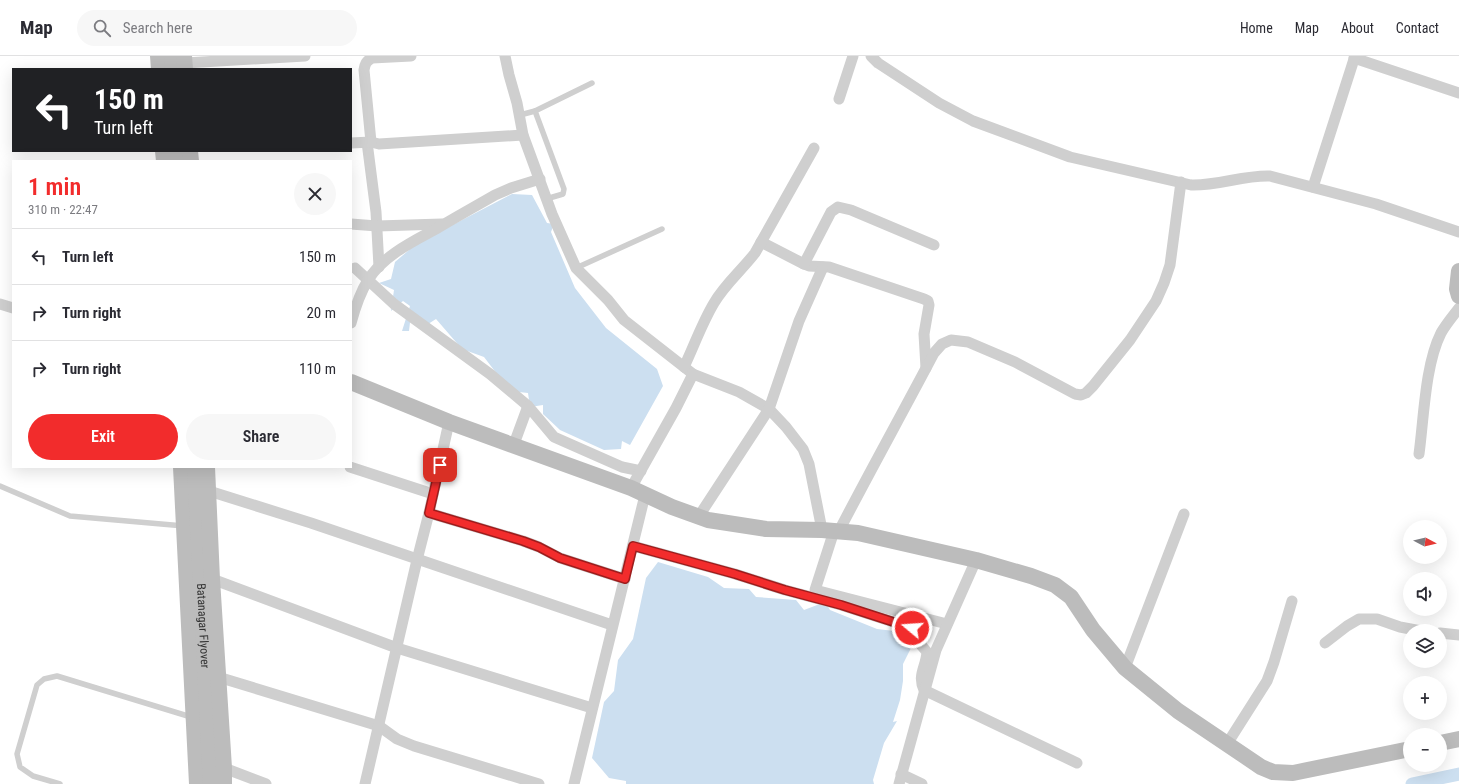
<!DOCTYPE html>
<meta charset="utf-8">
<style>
body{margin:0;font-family:"Roboto Condensed",sans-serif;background:#f7f7f7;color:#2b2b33;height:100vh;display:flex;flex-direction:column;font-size:15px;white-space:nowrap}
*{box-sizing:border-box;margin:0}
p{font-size:13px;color:#7c7c81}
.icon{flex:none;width:22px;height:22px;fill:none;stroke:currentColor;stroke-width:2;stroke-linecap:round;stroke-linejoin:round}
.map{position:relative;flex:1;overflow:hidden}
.drawer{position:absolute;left:12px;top:104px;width:340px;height:308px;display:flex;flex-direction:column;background:#fff;border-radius:0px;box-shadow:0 4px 16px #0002}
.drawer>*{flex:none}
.hud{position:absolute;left:12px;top:12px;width:340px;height:84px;border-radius:0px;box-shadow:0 4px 16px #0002;background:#202124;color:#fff;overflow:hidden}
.needle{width:26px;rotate:97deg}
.tools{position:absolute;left:1403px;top:464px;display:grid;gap:8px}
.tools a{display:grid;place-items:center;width:44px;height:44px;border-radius:50%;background:#fff;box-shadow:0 4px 16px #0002;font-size:20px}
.pin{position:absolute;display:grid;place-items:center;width:34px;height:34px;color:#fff;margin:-17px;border-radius:8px;box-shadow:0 2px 6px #0006}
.me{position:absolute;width:44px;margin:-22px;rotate:288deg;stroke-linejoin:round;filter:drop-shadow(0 0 3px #0008)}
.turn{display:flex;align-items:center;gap:14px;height:84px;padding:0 16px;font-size:18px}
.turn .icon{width:52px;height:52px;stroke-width:2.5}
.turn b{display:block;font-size:28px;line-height:34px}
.round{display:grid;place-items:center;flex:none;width:42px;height:42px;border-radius:21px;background:#f7f7f7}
.overview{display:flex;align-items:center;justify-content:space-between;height:68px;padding:0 16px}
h1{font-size:24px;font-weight:600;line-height:30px;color:#f22c2c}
.primary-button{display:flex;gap:8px;margin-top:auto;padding:8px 16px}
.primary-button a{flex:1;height:46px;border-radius:24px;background:#f22c2c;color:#fff;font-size:16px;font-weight:600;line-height:46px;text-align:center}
.primary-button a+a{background:#f7f7f7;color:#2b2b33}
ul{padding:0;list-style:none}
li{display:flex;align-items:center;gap:12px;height:56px;padding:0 16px;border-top:1px solid #e1e1e2}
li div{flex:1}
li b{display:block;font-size:15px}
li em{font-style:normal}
header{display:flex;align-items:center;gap:24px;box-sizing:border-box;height:56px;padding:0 20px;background:#fff;border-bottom:1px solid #e1e1e2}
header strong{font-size:19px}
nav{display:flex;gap:22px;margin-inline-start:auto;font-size:14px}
.search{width:280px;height:36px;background:#f7f7f7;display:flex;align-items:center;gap:10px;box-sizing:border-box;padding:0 14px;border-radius:22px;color:#7c7c81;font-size:15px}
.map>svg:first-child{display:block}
</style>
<header>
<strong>Map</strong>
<div class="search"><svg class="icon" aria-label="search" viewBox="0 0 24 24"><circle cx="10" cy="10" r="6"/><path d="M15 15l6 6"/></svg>Search here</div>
<nav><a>Home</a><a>Map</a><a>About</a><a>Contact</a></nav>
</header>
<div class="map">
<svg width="1459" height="728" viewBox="0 0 1459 728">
<rect width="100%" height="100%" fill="#fff"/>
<g fill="#ccdff0">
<polygon points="512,138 532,139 547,167 554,168 551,176 575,232 606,272 657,313 663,330 630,389 622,385 621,393 604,394 560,374 543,358 543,349 530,351 528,337 510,335 484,301 462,293 436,263 425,270 411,258 409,275 402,275 410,250 403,245 391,255 394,234 379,227 391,223 395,206 416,188"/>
<polygon points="658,506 708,521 724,532 749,533 756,541 796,544 804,554 825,546 830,554 877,573 903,576 914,586 903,608 903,625 900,644 893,666 897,665 884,687 873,724 874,728 626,728 626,725 609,722 592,702 604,646 614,635 618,604 633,583 646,522"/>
</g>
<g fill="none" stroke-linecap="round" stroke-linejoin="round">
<polyline stroke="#ccdff0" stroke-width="13" points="1412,728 1459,718"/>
<g stroke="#cfcfcf" stroke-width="5.5">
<polyline points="520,59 535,55"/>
<polyline points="546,143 563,138 564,133 535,55 592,27"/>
<polyline points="576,212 662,173"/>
<polyline points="0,430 70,460 184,470"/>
<polyline points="60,728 33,720 20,711 17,698 37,629 44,623 57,620 191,661"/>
</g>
<g stroke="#cfcfcf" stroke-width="11">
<path d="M 411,0 L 372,2 C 366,5 365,8 364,14 L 371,86 L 379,88 L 523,79"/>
<polyline points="505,0 509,19 517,47 523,79 552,158 576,212 608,244 624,264 693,318"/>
<path d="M 871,0 L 878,7 L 939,47 L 973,65 L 1070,101 L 1191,129 C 1218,130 1243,119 1270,120 L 1376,148 L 1459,176"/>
<polyline points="1354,2 1459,37"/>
<polyline points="185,7 305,0"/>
<polyline points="839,43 853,0"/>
<polyline points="367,86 376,156 379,211"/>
<polyline points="351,87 371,86"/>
<polyline points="1313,131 1355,0"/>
<polyline points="351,168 377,170 442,168"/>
<polyline points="761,186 804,208 809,210 829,211 924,243 928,245 929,249 924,278 926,312"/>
<polyline points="804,208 831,156 838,151 851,154 934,189"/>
<polyline points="355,212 394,248 490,318 528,350 554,381 622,411 641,415"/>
<polyline points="0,248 13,252"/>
<path d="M 351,267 C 355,252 360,237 368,224 C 383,200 412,186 436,173 C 456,161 476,150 495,139 L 511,132 L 540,123"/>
<path d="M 684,311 C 694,290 702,267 714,247 C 725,228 742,214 755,197 L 814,92"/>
<polyline points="514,388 528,350"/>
<path d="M 1419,398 C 1424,361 1425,309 1441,277 C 1446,268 1453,260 1459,252"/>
<polyline points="350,411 433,438"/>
<polyline points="631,432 676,352 693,318 739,336 769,353 786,371 803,393 809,408 822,474"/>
<polyline points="209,435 311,467 612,569"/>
<polyline points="429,457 523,485 539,491 560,502 625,523"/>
<polyline points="699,460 769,353 799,265 823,211"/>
<polyline points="834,475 815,534 947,568"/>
<path d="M 839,475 C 870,415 903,356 934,297 L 942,288 L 951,284 L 968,286 L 1015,306 L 1075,338 L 1081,339 L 1086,337 L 1093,330 L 1130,284 L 1156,245 L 1164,227 L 1170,209 L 1181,126"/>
<path d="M 633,490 L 735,518 L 785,534 L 841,549 L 912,572 L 919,576 L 921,589 L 927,596 C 926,611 917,619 924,634 L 1077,707"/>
<polyline points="212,523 397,592 592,652"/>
<polyline points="1440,577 1459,579"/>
<polyline points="1325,587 1347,570 1359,563 1377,563 1400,571 1421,575"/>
<polyline points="1125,612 1184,458"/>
<polyline points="218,621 379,670 397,683 414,690 539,728"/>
<polyline points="1227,688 1267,625 1274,606 1292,545"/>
<polyline points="224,712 266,728"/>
<polyline points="901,718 922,728"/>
<polyline points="365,728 417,504 429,457 449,366"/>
<polyline points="574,728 645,439"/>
<polyline points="899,728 936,594 976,504"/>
</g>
<g stroke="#bcbcbc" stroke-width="16">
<polyline points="158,0 159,13"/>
<polyline points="172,0 173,13"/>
<polyline points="184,0 185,13"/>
<polyline points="163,95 164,105"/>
<polyline points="178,95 178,105"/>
<polyline points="190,95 191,105"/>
<polyline points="1459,215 1457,233 1459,240"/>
<polyline points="351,326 449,366 631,432 672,451 708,464 766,473 822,474 858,477 976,504 1031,520 1055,529 1071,541 1093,574 1125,612 1178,655 1261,711 1273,716 1293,717 1410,693"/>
<polyline points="181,411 197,728"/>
<path id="s1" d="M 195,411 L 211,728"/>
<polyline points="207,411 212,523 224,712 224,728"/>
<polyline points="1440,687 1459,683"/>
</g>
</g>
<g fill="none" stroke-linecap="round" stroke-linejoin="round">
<defs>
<polyline id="route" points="440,409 429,457 523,485 539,491 560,502 625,523 633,490 735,518 785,534 841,549 912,572"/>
</defs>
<use href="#route" stroke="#9d1d1d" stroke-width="10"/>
<use href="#route" stroke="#f22c2c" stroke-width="7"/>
</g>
<g text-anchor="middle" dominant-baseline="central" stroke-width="4" stroke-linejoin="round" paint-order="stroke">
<g font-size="12" fill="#323232" stroke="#fff">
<text stroke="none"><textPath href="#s1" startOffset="159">Batanagar Flyover</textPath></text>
</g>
</g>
</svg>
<div class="tools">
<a><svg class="needle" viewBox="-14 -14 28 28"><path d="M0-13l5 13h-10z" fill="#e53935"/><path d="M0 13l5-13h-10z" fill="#7c7c81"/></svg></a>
<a><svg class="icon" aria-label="sound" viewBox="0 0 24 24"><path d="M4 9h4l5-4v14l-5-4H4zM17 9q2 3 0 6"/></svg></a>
<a><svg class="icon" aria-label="layers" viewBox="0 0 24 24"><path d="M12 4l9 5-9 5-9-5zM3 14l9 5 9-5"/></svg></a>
<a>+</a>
<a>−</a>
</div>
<div class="pin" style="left:440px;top:409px;background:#d93025"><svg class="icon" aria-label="arrive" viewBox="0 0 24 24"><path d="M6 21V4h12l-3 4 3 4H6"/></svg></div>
<svg class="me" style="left:912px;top:572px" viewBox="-20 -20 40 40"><circle r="17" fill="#f22c2c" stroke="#fff" stroke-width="3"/><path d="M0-11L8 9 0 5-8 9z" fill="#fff"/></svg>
<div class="hud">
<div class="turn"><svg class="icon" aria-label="left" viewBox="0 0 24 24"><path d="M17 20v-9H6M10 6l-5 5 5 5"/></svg><div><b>150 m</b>Turn left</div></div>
</div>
<section class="drawer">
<div class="overview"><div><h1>1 min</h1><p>310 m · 22:47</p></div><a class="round"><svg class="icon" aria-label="close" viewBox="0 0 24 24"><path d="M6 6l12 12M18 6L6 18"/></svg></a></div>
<ul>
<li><svg class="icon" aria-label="left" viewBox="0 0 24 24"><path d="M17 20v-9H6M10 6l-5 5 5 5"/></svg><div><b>Turn left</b></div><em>150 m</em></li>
<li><svg class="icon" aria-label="right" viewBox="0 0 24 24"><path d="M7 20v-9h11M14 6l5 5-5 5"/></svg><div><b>Turn right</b></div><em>20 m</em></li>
<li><svg class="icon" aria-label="right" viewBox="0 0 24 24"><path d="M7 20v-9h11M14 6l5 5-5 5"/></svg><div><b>Turn right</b></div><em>110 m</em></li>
</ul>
<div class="primary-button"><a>Exit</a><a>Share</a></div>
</section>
</div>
